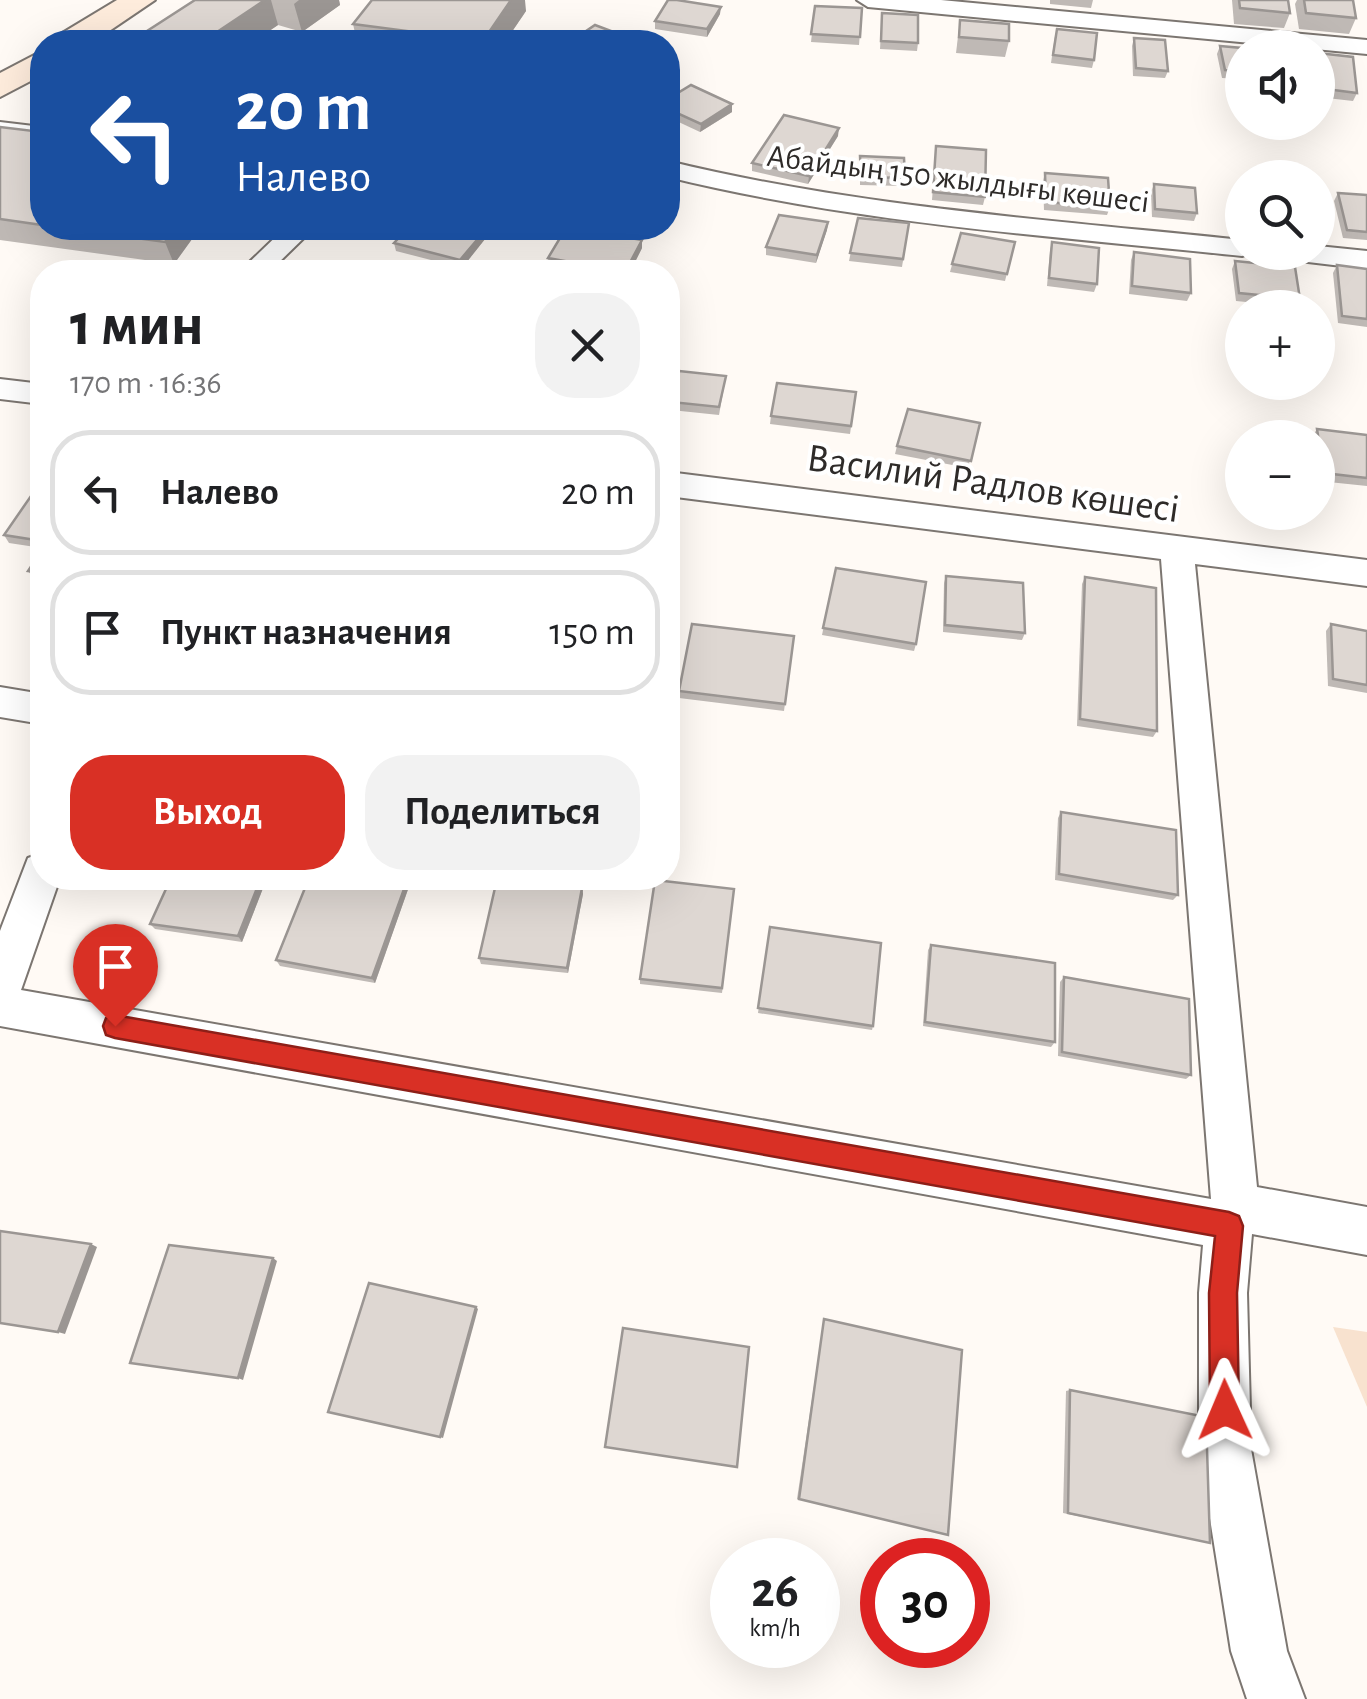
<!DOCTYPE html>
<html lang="ru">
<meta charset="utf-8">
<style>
body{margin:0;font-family:"Alegreya Sans",sans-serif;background:#f2f2f2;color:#202124;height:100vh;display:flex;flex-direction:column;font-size:38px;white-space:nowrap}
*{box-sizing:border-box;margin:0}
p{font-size:32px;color:#757577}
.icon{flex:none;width:55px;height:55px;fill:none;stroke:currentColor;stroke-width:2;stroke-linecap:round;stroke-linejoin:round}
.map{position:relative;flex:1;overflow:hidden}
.panel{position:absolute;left:30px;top:260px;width:650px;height:630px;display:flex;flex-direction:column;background:#fff;border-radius:40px;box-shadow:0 10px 40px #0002}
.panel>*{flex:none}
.guide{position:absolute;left:30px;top:30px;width:650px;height:210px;border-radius:40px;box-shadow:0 10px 40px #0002;background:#1a4fa0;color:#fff;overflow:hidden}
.controls{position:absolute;left:1225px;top:30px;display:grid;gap:20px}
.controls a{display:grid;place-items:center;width:110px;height:110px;border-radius:50%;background:#fff;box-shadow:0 10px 40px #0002;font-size:50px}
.speed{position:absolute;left:710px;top:1538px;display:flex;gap:20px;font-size:50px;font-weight:700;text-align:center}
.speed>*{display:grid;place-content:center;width:130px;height:130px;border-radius:50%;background:#fff;box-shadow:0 10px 40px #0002;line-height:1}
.speed small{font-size:25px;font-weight:400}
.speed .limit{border:15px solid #d22;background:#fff;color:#111}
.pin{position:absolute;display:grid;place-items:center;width:85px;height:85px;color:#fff;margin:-102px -42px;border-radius:50% 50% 50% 0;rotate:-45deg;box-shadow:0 0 10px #0007}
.pin .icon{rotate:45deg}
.me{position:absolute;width:110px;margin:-55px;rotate:359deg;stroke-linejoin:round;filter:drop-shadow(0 0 8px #0008)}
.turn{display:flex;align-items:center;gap:35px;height:210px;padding:0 40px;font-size:45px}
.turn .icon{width:130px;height:130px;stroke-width:2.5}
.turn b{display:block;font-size:70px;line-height:85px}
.round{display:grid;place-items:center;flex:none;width:105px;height:105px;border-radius:40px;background:#f2f2f2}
.overview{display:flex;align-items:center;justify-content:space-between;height:170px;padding:0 40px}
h1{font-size:60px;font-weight:700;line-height:75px}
.button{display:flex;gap:20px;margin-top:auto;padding:20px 40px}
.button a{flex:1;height:115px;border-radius:40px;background:#d93025;color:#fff;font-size:40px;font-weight:700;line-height:115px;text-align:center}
.button a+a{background:#f2f2f2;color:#202124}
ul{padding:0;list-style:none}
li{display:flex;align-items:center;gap:30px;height:125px;margin:0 20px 15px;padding:0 20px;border:5px solid #e0e0e0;border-radius:40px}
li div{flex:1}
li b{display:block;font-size:38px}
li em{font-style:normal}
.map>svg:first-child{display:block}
</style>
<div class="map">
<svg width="1367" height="1699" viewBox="0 0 1367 1699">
<rect width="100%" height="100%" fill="#fffaf5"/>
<polygon fill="#f8e2cf" points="1333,1327 1367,1332 1367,1407"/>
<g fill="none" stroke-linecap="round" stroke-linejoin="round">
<defs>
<polygon id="lane" points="0,122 42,127 42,135 0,130"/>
<g id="street">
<polygon points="857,0 941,0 1367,40 1367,54 868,7"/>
<path d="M 668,161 C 856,207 1050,220 1242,240 L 1242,252 L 1253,252 L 1242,256 C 1050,236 855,223 668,177 Z"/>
<polygon points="285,228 314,228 269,272 239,272"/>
<polygon points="1318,246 1367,251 1367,269 1291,260 1277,252 1318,252"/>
<polygon points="0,379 42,384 42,404 0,399"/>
<polygon points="668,472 1367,560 1367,586 1195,564 1257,1187 1367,1207 1367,1255 1252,1234 1247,1293 1251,1449 1287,1651 1305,1699 1247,1699 1231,1651 1199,1449 1199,1293 1203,1245 0,1026 0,931 28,858 42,853 42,878 60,878 21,990 1211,1199 1161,559 668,496"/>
<polygon points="0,687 42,694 42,724 0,717"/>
</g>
<g id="secondary">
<polygon points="117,0 155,0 93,42 55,42 59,35"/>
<polygon points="42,51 42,75 0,97 0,73"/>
</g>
</defs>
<use href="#lane" stroke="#7c7671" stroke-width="4"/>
<use href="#street" stroke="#7c7671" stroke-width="4"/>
<use href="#secondary" stroke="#7c7671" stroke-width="4"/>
<use href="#lane" fill="#fff" fill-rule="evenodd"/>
<use href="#street" fill="#fff" fill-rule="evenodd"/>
<use href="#secondary" fill="#feecdc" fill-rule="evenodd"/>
</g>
<g fill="#bfb9b5">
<polygon points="195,0 339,0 340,5 302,32 278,25 253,42 130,42"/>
<polygon points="1050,0 1093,0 1091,8 1050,4"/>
<polygon points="1232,0 1288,0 1290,13 1284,28 1234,24"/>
<polygon points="1297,0 1353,0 1356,18 1349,34 1299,29 1295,4"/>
<polygon points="815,6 862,8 859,45 811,42"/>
<polygon points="526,11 505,42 357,42 353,24"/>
<polygon points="882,13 918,43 917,51 880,49"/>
<polygon points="720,14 707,37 655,29 655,21"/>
<polygon points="960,20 1009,41 1005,57 956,53"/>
<polygon points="1055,36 1094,60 1092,68 1051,63"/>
<polygon points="1134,38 1168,71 1165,78 1133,76 1132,46"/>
<polygon points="1220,46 1242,48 1242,79 1222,78 1217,54"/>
<polygon points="1318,53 1357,93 1353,101 1318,97"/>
<polygon points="668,99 732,104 732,112 700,132 668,117"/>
<polygon points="0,127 42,132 42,228 200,228 174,264 0,240"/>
<polygon points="838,136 808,184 752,171 752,163"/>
<polygon points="936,146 985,197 983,205 932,200"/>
<polygon points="860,156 905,178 904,186 860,185"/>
<polygon points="1045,173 1110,207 1107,215 1044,210 1043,181"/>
<polygon points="1154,184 1197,213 1194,221 1152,217 1151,192"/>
<polygon points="1338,193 1367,195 1367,240 1343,238 1334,201"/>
<polygon points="858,218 909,223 902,267 849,261"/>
<polygon points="828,222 827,230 816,263 766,255 766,247"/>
<polygon points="961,233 1015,242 1005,281 950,272"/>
<polygon points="489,234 462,268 396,251 394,243"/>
<polygon points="1052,242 1097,284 1094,292 1047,286 1050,250"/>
<polygon points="642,248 630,272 585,272 549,266 548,258"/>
<polygon points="1134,252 1191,293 1187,301 1129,294 1131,260"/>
<polygon points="1235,261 1300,299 1296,307 1236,301 1232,269"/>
<polygon points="1337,265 1367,269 1367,327 1338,323 1333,273"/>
<polygon points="726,376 719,415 671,410 671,402"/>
<polygon points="856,392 850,434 770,424 771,416"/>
<polygon points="980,423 968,468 895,454 897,446"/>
<polygon points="1317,429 1367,435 1367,486 1319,481 1318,469 1318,438 1312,437"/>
<polygon points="42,484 42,548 9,543 4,535"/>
<polygon points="42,550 42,580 34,578 28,571"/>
<polygon points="836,568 916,644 914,651 822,635"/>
<polygon points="946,576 1025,633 1022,640 943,632 944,583"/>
<polygon points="1085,577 1157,731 1153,737 1077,726 1082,584"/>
<polygon points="1331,624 1367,631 1367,693 1328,686 1326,631"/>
<polygon points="794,636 784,711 679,698 679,691"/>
<polygon points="1061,812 1178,895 1173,900 1055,880 1058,818"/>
<polygon points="171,878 267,878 242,942 155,929 150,924"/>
<polygon points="412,878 375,983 280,966 276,960"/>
<polygon points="582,888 583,894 568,973 481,964 479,958"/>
<polygon points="734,889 722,993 640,984 640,979"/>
<polygon points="770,927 873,1026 872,1030 758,1013"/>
<polygon points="931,945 1055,1042 1051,1047 923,1026 928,950"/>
<polygon points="1064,977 1191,1075 1186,1079 1058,1056 1060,982"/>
<polygon points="824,1319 948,1535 797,1499"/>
<polygon points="1070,1390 1210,1543 1063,1513 1066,1391"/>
</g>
<g fill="#9b9693">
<polygon points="265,0 271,0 278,25 253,42 202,42"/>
<polygon points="299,0 339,0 340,5 302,32 294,4"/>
<polygon points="511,0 525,0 526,11 505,42 483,42"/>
<polygon points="721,7 720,14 707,37 707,29"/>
<polygon points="732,104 732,112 700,132 701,124"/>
<polygon points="839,128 838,136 808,184 809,176"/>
<polygon points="828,222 827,230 816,263 817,255"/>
<polygon points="175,228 200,228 174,264 165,242"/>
<polygon points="487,228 488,228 489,234 462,268 460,260"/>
<polygon points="642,240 642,248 630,272 625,272"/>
<polygon points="261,878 267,878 242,942 238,936"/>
<polygon points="408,878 412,878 375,983 372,978"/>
<polygon points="582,888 583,894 568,973 567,968"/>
<polygon points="91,1244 97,1247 65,1334 58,1332"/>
<polygon points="273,1258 277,1261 243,1380 238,1378"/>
<polygon points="476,1307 478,1309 443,1438 440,1437"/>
</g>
<g fill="#ded7d2" stroke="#9b9693" stroke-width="2.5">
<polygon points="195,0 265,0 202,42 130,42"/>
<polygon points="372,0 511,0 483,41 353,24"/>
<polygon points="668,0 677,0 721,7 707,29 655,21"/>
<polygon points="1239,0 1288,0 1290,13 1240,8"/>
<polygon points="1304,0 1353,0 1356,18 1306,13"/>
<polygon points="815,6 862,8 860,37 811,34"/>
<polygon points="882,13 918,15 918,43 881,41"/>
<polygon points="960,20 1009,24 1009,41 959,37"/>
<polygon points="595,25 632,39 626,42 570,42"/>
<polygon points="1057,29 1097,33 1094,60 1053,55"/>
<polygon points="1134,38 1165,40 1168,71 1136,68"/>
<polygon points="1220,46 1242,48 1242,71 1225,70"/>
<polygon points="1318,53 1353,57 1357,93 1318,88"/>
<polygon points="691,85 732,104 701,124 668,109 668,99"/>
<polygon points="784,115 839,128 809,176 752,163"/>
<polygon points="0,127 42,132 42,225 0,219"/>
<polygon points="936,146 986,150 985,197 933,192"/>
<polygon points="860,156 904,158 905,178 861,177"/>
<polygon points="1045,173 1108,178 1110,207 1046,202"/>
<polygon points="1154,184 1195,188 1197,213 1155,209"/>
<polygon points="1338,193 1367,195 1367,232 1347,230"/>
<polygon points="779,215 828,222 817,255 766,247"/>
<polygon points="858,218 909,223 903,259 850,253"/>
<polygon points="62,228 175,228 165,242"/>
<polygon points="408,228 487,228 460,260 394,243"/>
<polygon points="566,228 570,228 642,240 625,272 548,258"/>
<polygon points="961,233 1015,242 1007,274 952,264"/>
<polygon points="1052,242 1099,248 1097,284 1049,278"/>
<polygon points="1134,252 1190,259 1191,293 1132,286"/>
<polygon points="1235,261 1295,267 1300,299 1239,293"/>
<polygon points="1337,265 1367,269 1367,319 1342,316"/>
<polygon points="679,371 726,376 719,407 671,402"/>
<polygon points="777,383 856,392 851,426 771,416"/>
<polygon points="908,409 980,423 971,461 897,446"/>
<polygon points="1317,429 1367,435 1367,478 1324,473"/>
<polygon points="40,483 42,484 42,541 4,535"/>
<polygon points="42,550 42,573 28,571"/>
<polygon points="836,568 926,582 916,644 823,628"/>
<polygon points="946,576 1023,583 1025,633 945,625"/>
<polygon points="1085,577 1156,588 1157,731 1080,719"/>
<polygon points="692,624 794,636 785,704 679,691"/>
<polygon points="1331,624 1367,631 1367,685 1333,679"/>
<polygon points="1061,812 1176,830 1178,895 1059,874"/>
<polygon points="171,878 261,878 238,936 150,924"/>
<polygon points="309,878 408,878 372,978 276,960"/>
<polygon points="497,879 582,888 567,968 479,958"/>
<polygon points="655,880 734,889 722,988 640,979"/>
<polygon points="770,927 881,943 873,1026 758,1008"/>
<polygon points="931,945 1055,963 1055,1042 925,1022"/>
<polygon points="1064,977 1189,999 1191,1075 1062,1052"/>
<polygon points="0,1231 91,1244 58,1332 0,1323"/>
<polygon points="169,1245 273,1258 238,1378 130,1363"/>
<polygon points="369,1283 476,1307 440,1437 328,1412"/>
<polygon points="824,1319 962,1350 948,1535 799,1499"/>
<polygon points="623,1328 749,1347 737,1467 605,1447"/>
<polygon points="1070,1390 1206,1417 1210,1543 1068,1513"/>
</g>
<polygon fill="#d93025" stroke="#8d1f18" stroke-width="2.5" points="115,1015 1229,1212 1239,1216 1243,1226 1237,1293 1239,1410 1235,1420 1225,1425 1214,1420 1210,1410 1209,1293 1215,1236 115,1038 106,1035 103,1026 106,1018"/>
<g text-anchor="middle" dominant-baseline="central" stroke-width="8" stroke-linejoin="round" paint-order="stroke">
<g font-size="32" fill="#2e2b29" stroke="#fff">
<text transform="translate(958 179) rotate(7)">Абайдың 150 жылдығы көшесі</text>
</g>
<g font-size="40" fill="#2e2b29" stroke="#fff">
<text transform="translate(993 484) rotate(8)">Василий Радлов көшесі</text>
</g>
</g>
</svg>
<div class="controls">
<a><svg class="icon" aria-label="sound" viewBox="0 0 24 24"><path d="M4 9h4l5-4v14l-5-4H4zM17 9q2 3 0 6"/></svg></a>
<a><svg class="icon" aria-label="search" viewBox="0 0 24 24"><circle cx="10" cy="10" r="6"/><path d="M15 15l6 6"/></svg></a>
<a>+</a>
<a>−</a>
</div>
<div class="speed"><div>26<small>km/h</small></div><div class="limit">30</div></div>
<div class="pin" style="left:115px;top:1026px;background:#d93025"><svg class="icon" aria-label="arrive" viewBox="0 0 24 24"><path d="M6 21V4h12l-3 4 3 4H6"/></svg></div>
<svg class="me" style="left:1225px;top:1410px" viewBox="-20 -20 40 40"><path d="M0-17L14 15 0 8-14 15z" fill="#d93025" stroke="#fff" stroke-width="4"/></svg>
<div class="guide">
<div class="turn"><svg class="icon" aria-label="left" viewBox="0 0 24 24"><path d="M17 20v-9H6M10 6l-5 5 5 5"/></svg><div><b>20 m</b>Налево</div></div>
</div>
<section class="panel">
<div class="overview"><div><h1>1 мин</h1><p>170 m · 16:36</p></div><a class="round"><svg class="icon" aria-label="close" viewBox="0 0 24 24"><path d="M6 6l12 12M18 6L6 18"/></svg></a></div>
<ul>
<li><svg class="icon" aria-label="left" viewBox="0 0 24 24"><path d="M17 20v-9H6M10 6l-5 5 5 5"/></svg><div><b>Налево</b></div><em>20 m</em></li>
<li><svg class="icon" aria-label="arrive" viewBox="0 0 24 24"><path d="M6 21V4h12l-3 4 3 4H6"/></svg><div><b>Пункт назначения</b></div><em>150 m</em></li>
</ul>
<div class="button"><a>Выход</a><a>Поделиться</a></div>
</section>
</div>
